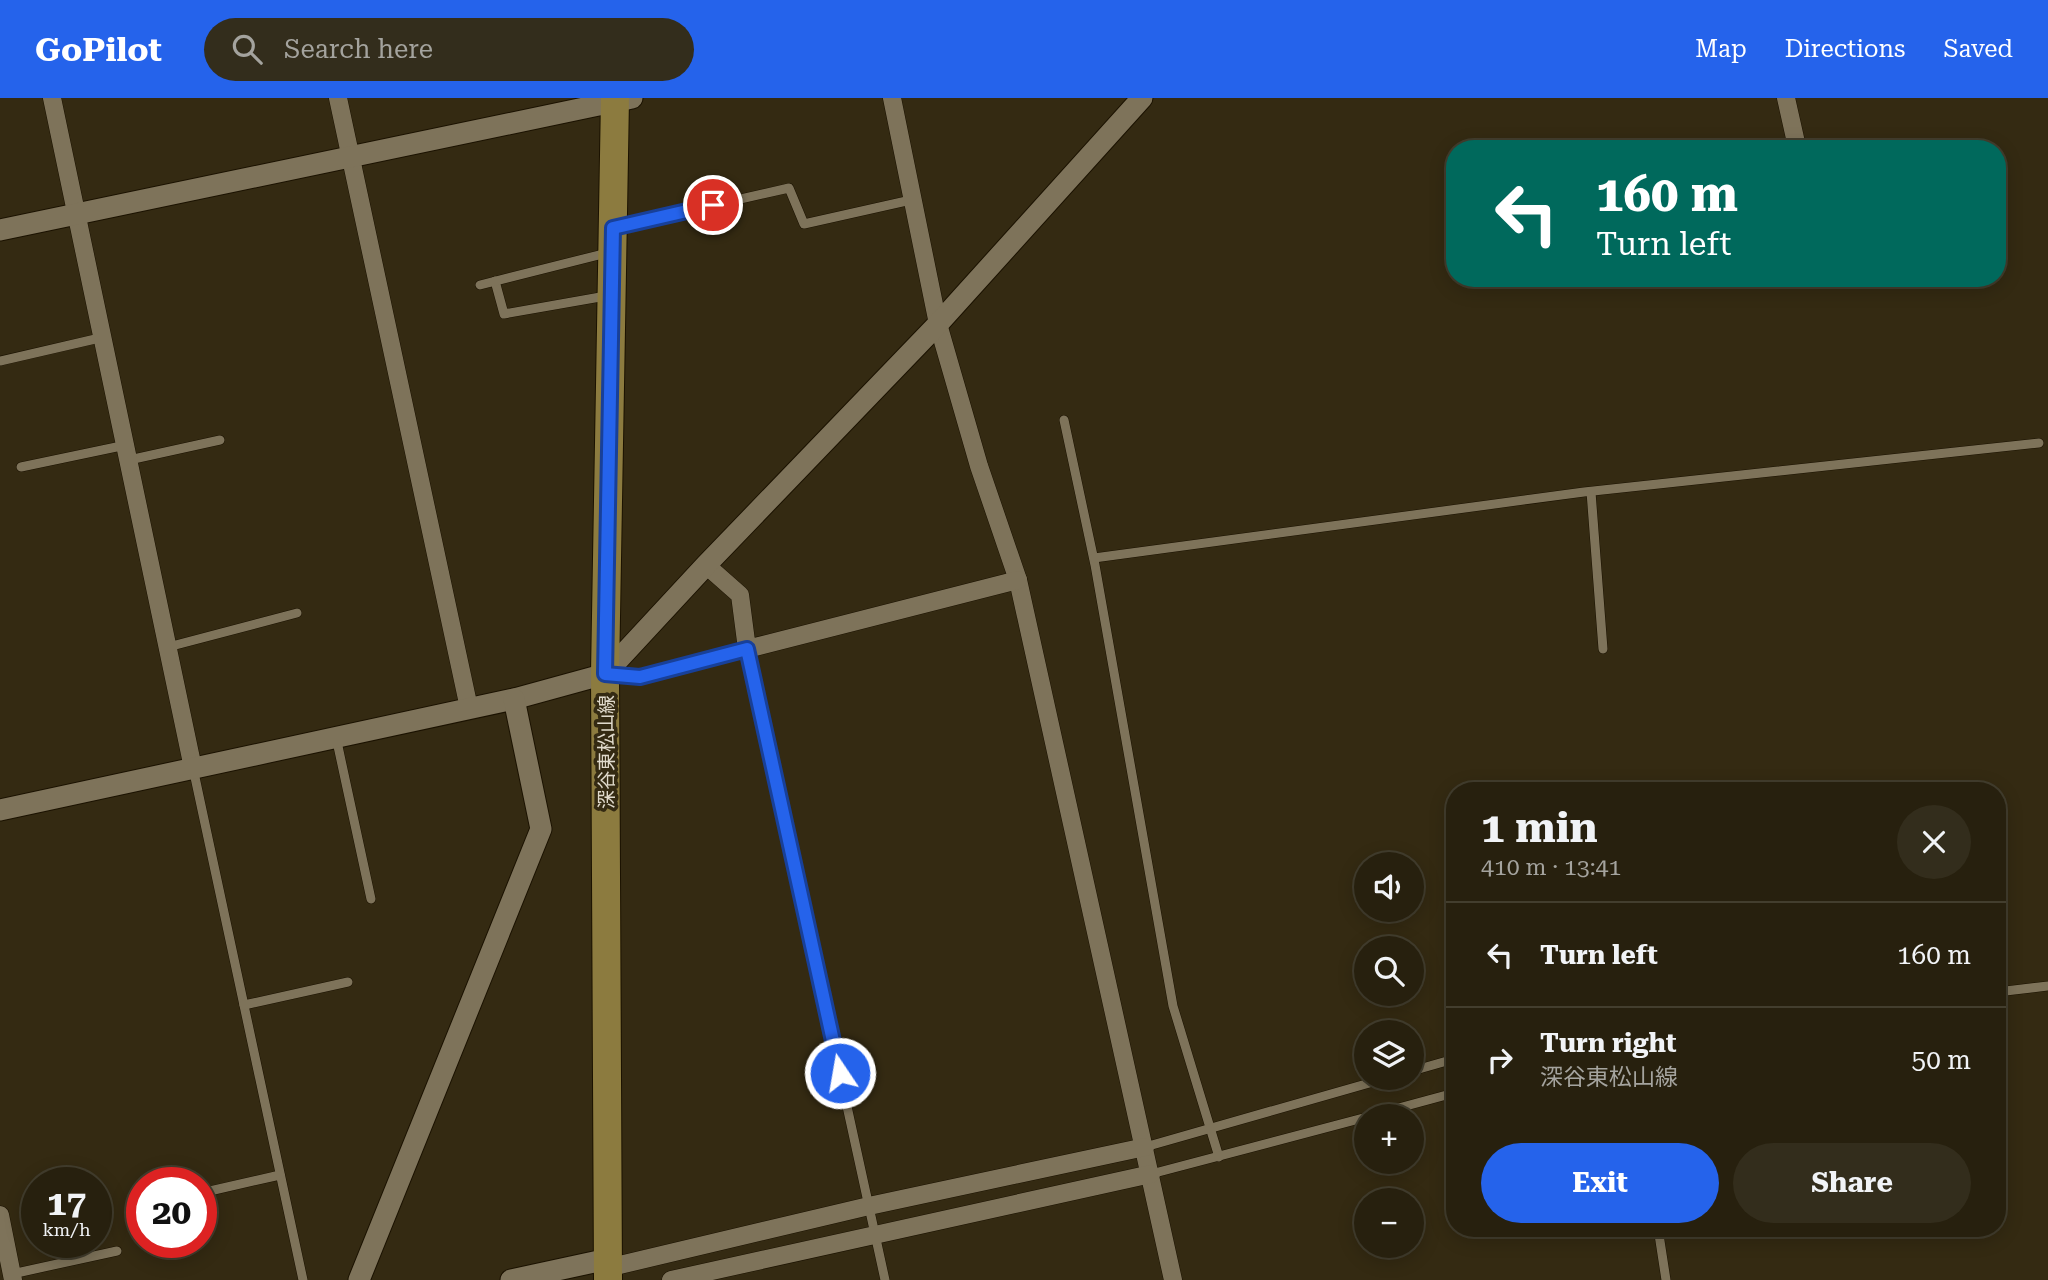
<!DOCTYPE html>
<meta charset="utf-8">
<style>
body{margin:0;font-family:"Roboto Serif","Noto Sans JP",serif;background:#332d1c;color:#f1f3f6;height:100vh;display:flex;flex-direction:column;font-size:26px;white-space:nowrap}
*{box-sizing:border-box;margin:0}
p{font-size:23px;color:#a4a39e}
.icon{flex:none;width:38px;height:38px;fill:none;stroke:currentColor;stroke-width:2;stroke-linecap:round;stroke-linejoin:round}
.map{position:relative;flex:1;overflow:hidden}
.drawer{position:absolute;left:1446px;top:684px;width:560px;height:455px;display:flex;flex-direction:column;background:#27200e;border-radius:28px;box-shadow:0 4px 18px #0003,0 0 0 2px #433e2e}
.drawer>*{flex:none}
.guide{position:absolute;left:1446px;top:42px;width:560px;height:147px;border-radius:28px;box-shadow:0 4px 18px #0003,0 0 0 2px #433e2e;background:#00695c;color:#fff;overflow:hidden}
.tools{position:absolute;left:1354px;top:754px;display:grid;gap:14px}
.tools a{display:grid;place-items:center;width:70px;height:70px;border-radius:50%;background:#27200e;box-shadow:0 4px 18px #0003,0 0 0 2px #433e2e;font-size:35px}
.speed{position:absolute;left:21px;top:1069px;display:flex;gap:14px;font-size:35px;font-weight:700;text-align:center}
.speed>*{display:grid;place-content:center;width:91px;height:91px;border-radius:50%;background:#27200e;box-shadow:0 4px 18px #0003,0 0 0 2px #433e2e;line-height:1}
.speed small{font-size:18px;font-weight:400}
.speed .limit{border:10px solid #d22;background:#fff;color:#111}
.pin{position:absolute;display:grid;place-items:center;width:60px;height:60px;color:#fff;margin:-30px;border:4px solid #fff;border-radius:50%;box-shadow:0 2px 7px #0007}
.me{position:absolute;width:77px;margin:-38px;rotate:348deg;stroke-linejoin:round;filter:drop-shadow(0 0 5px #0008)}
.turn{display:flex;align-items:center;gap:24px;height:147px;padding:0 35px;font-size:32px}
.turn .icon{width:91px;height:91px;stroke-width:2.5}
.turn b{display:block;font-size:49px;line-height:60px}
.round{display:grid;place-items:center;flex:none;width:74px;height:74px;border-radius:37px;background:#332d1c}
.overview{display:flex;align-items:center;justify-content:space-between;height:119px;padding:0 35px}
h1{font-size:42px;font-weight:700;line-height:52px}
.action{display:flex;gap:14px;margin-top:auto;padding:14px 35px}
.action a{flex:1;height:80px;border-radius:42px;background:#2563eb;color:#fff;font-size:28px;font-weight:700;line-height:80px;text-align:center}
.action a+a{background:#332d1c;color:#f1f3f6}
ul{padding:0;list-style:none}
li{display:flex;align-items:center;gap:21px;height:105px;padding:0 35px;border-top:2px solid #433e2e}
li div{flex:1}
li b{display:block;font-size:26px}
li em{font-style:normal}
header{display:flex;align-items:center;gap:42px;box-sizing:border-box;height:98px;padding:0 35px;background:#2563eb;color:#fff}
header strong{font-size:33px}
nav{display:flex;gap:38px;margin-inline-start:auto;font-size:24px}
.search{width:490px;height:63px;background:#332d1c;display:flex;align-items:center;gap:18px;box-sizing:border-box;padding:0 24px;border-radius:38px;color:#a4a39e;font-size:26px}
.map>svg:first-child{display:block}
</style>
<header>
<strong>GoPilot</strong>
<div class="search"><svg class="icon" aria-label="search" viewBox="0 0 24 24"><circle cx="10" cy="10" r="6"/><path d="M15 15l6 6"/></svg>Search here</div>
<nav><a>Map</a><a>Directions</a><a>Saved</a></nav>
</header>
<div class="map">
<svg width="2048" height="1182" viewBox="0 0 2048 1182">
<rect width="100%" height="100%" fill="#342a12"/>
<g fill="none" stroke-linecap="round" stroke-linejoin="round">
<defs>
<g id="service">
<polyline points="618,129 789,90 804,126 911,102"/>
<polyline points="495,183 504,216 606,198"/>
<polyline points="480,187 607,155"/>
<polyline points="0,263 104,239"/>
<polyline points="1064,322 1095,467 1173,908 1219,1059"/>
<polyline points="129,362 220,342"/>
<polyline points="21,369 126,347"/>
<polyline points="1591,394 1603,551"/>
<polyline points="1094,460 1584,394 2039,345"/>
<polyline points="168,549 297,515"/>
<polyline points="607,576 641,579 747,551 885,1182"/>
<polyline points="336,639 371,801"/>
<polyline points="193,670 303,1182"/>
<polyline points="1997,894 2048,888"/>
<polyline points="244,907 348,884"/>
<polyline points="1412,973 1454,961"/>
<polyline points="1369,1018 1454,995"/>
<polyline points="1145,1049 1387,980"/>
<polyline points="1151,1076 1367,1019"/>
<polyline points="201,1095 280,1077"/>
<polyline points="1658,1130 1666,1182"/>
<polyline points="12,1176 117,1153"/>
</g>
<g id="minor">
<polyline points="52,0 193,670"/>
<polyline points="338,0 469,610"/>
<polyline points="892,0 938,226 979,368 1018,482 1173,1182"/>
<polyline points="1786,0 1797,49"/>
<polyline points="706,467 740,497 747,551 1018,482"/>
<polyline points="0,1117 13,1182"/>
<polyline points="607,1170 869,1108 1145,1049"/>
<polyline points="671,1182 1151,1076"/>
</g>
<g id="tertiary">
<polyline points="0,132 632,0"/>
<polyline points="0,712 514,601 605,576 706,467 938,226 1142,0"/>
<polyline points="359,1182 541,731 514,601"/>
<polyline points="511,1182 608,1161"/>
</g>
<polyline id="primary" points="608,1182 605,576 615,0"/>
</defs>
<use href="#service" stroke="#1b1200" stroke-width="10"/>
<use href="#minor" stroke="#1b1200" stroke-width="19"/>
<use href="#tertiary" stroke="#1b1200" stroke-width="23"/>
<use href="#primary" stroke="#1b1200" stroke-width="30"/>
<use href="#service" stroke="#7e735a" stroke-width="9"/>
<use href="#minor" stroke="#7e735a" stroke-width="18"/>
<use href="#tertiary" stroke="#7e735a" stroke-width="21"/>
<use href="#primary" stroke="#8c7b3f" stroke-width="28"/>
</g>
<g fill="none" stroke-linecap="round" stroke-linejoin="round">
<defs>
<polyline id="route" points="713,107 613,130 605,576 640,579 747,551 840,975"/>
</defs>
<use href="#route" stroke="#184099" stroke-width="18"/>
<use href="#route" stroke="#2563eb" stroke-width="12"/>
</g>
<g text-anchor="middle" dominant-baseline="central" stroke-width="7" stroke-linejoin="round" paint-order="stroke">
<g font-size="19" fill="#e0dacc" stroke="#342a12">
<text transform="translate(606 654) rotate(-90)">深谷東松山線</text>
</g>
</g>
</svg>
<div class="tools">
<a><svg class="icon" aria-label="sound" viewBox="0 0 24 24"><path d="M4 9h4l5-4v14l-5-4H4zM17 9q2 3 0 6"/></svg></a>
<a><svg class="icon" aria-label="search" viewBox="0 0 24 24"><circle cx="10" cy="10" r="6"/><path d="M15 15l6 6"/></svg></a>
<a><svg class="icon" aria-label="layers" viewBox="0 0 24 24"><path d="M12 4l9 5-9 5-9-5zM3 14l9 5 9-5"/></svg></a>
<a>+</a>
<a>−</a>
</div>
<div class="speed"><div>17<small>km/h</small></div><div class="limit">20</div></div>
<div class="pin" style="left:713px;top:107px;background:#d93025"><svg class="icon" aria-label="arrive" viewBox="0 0 24 24"><path d="M6 21V4h12l-3 4 3 4H6"/></svg></div>
<svg class="me" style="left:840px;top:975px" viewBox="-20 -20 40 40"><circle r="17" fill="#2563eb" stroke="#fff" stroke-width="3"/><path d="M0-11L8 9 0 5-8 9z" fill="#fff"/></svg>
<div class="guide">
<div class="turn"><svg class="icon" aria-label="left" viewBox="0 0 24 24"><path d="M17 20v-9H6M10 6l-5 5 5 5"/></svg><div><b>160 m</b>Turn left</div></div>
</div>
<section class="drawer">
<div class="overview"><div><h1>1 min</h1><p>410 m · 13:41</p></div><a class="round"><svg class="icon" aria-label="close" viewBox="0 0 24 24"><path d="M6 6l12 12M18 6L6 18"/></svg></a></div>
<ul>
<li><svg class="icon" aria-label="left" viewBox="0 0 24 24"><path d="M17 20v-9H6M10 6l-5 5 5 5"/></svg><div><b>Turn left</b></div><em>160 m</em></li>
<li><svg class="icon" aria-label="right" viewBox="0 0 24 24"><path d="M7 20v-9h11M14 6l5 5-5 5"/></svg><div><b>Turn right</b><p>深谷東松山線</p></div><em>50 m</em></li>
</ul>
<div class="action"><a>Exit</a><a>Share</a></div>
</section>
</div>
